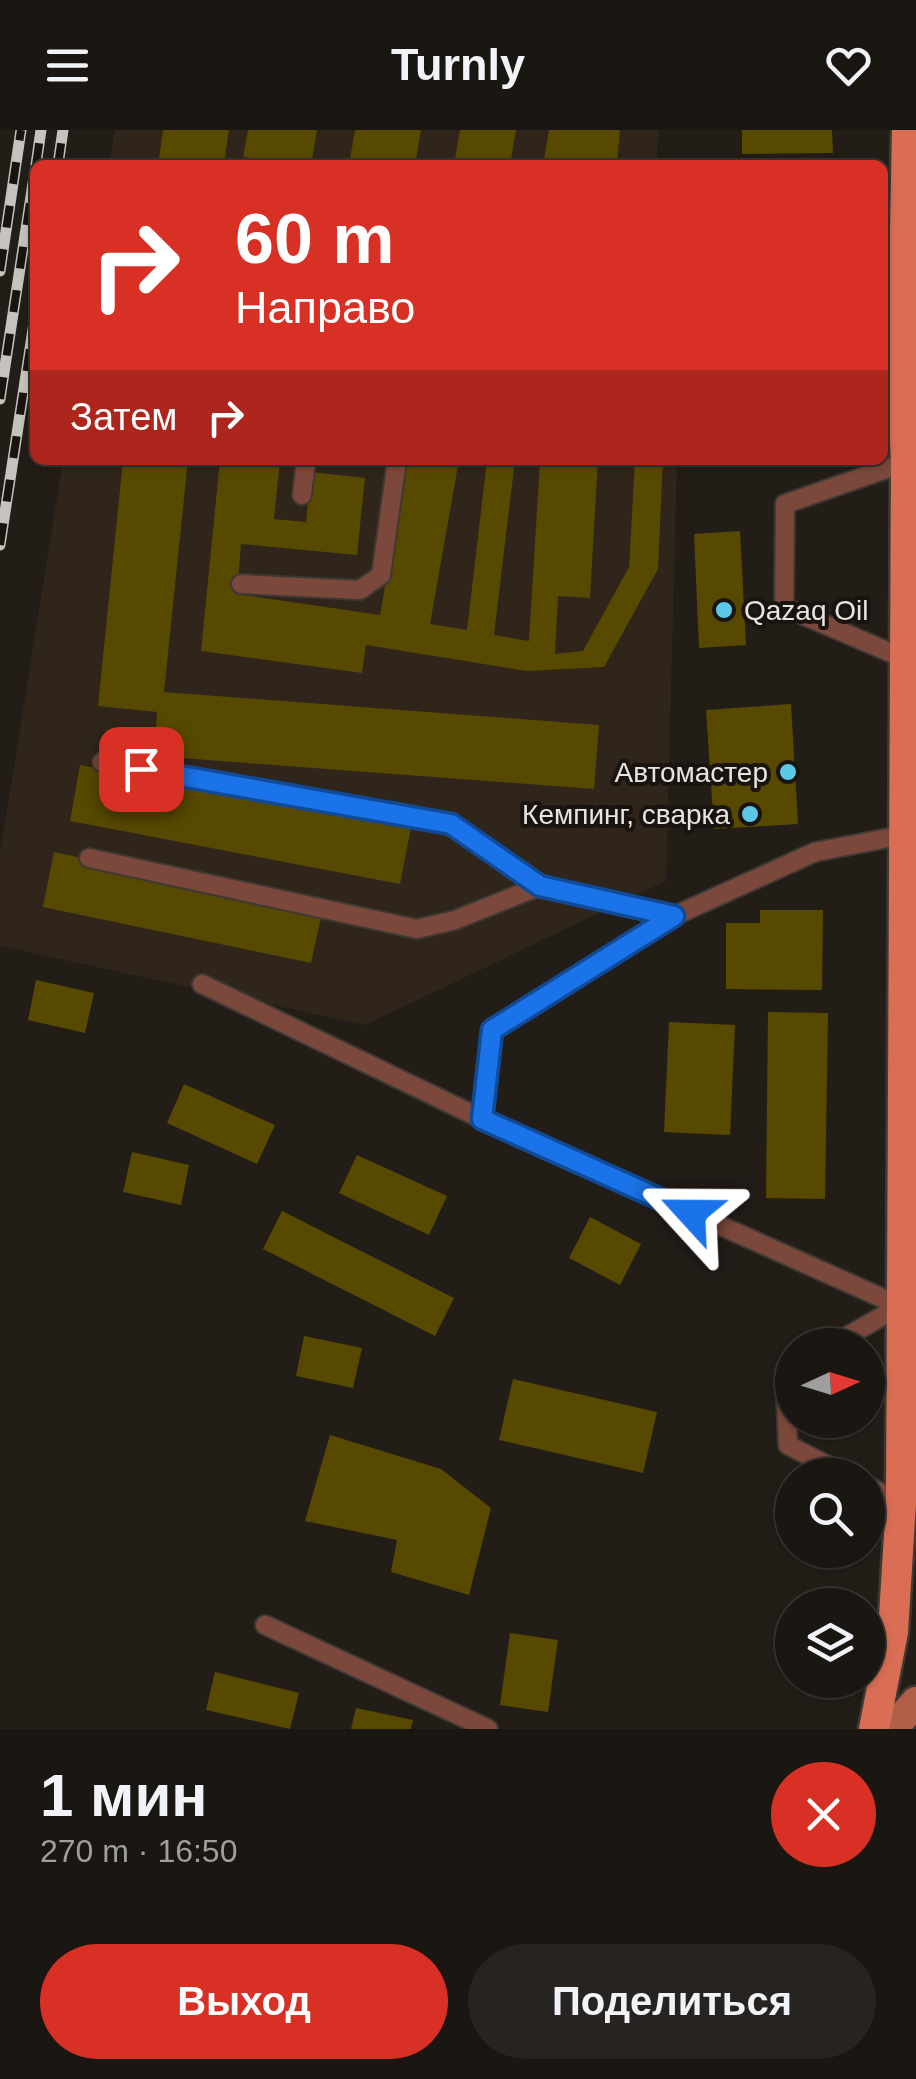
<!DOCTYPE html>
<html lang="ru">
<meta charset="utf-8">
<style>
body{margin:0;font-family:Arial,sans-serif;background:#272320;color:#f1f3f6;height:100vh;display:flex;flex-direction:column;font-size:38px;white-space:nowrap}
*{box-sizing:border-box;margin:0}
p{font-size:32px;color:#9f9f9f}
.icon{flex:none;width:55px;height:55px;fill:none;stroke:currentColor;stroke-width:2;stroke-linecap:round;stroke-linejoin:round}
.map{position:relative;height:1599px;overflow:hidden}
.sheet{display:flex;flex-direction:column;background:#1a1612;flex:1}
.sheet>*{flex:none}
.banner{position:absolute;left:30px;top:30px;width:858px;height:305px;border-radius:15px;box-shadow:0 2px 8px #0004,0 0 0 2px #383532;background:#d93025;color:#fff;overflow:hidden}
.needle{width:65px;rotate:86deg}
.controls{position:absolute;left:775px;top:1198px;display:grid;gap:20px}
.controls a{display:grid;place-items:center;width:110px;height:110px;border-radius:50%;background:#1a1612;box-shadow:0 2px 8px #0004,0 0 0 2px #383532;font-size:50px}
.pin{position:absolute;display:grid;place-items:center;width:85px;height:85px;color:#fff;margin:-42px;border-radius:20px;box-shadow:0 5px 15px #0006}
.me{position:absolute;width:110px;margin:-55px;rotate:294deg;stroke-linejoin:round;filter:drop-shadow(0 0 8px #0008)}
.turn{display:flex;align-items:center;gap:35px;height:210px;padding:0 40px;font-size:45px}
.turn .icon{width:130px;height:130px;stroke-width:2.5}
.turn b{display:block;font-size:70px;line-height:85px}
.then{display:flex;align-items:center;height:95px;padding:0 40px;background:#0003;gap:20px;font-size:38px}
.round{display:grid;place-items:center;flex:none;width:105px;height:105px;border-radius:52px;background:#272320}
.headline{display:flex;align-items:center;justify-content:space-between;height:170px;padding:0 40px}
h1{font-size:60px;font-weight:700;line-height:75px}
.primary-button{display:flex;gap:20px;margin-top:auto;padding:20px 40px}
.primary-button a{flex:1;height:115px;border-radius:60px;background:#d93025;color:#fff;font-size:40px;font-weight:700;line-height:115px;text-align:center}
.primary-button a+a{background:#272320;color:#f1f3f6}
header{display:flex;justify-content:space-between;align-items:center;height:130px;padding:0 40px;background:#1a1612;font-size:45px;font-weight:700}
.map>svg:first-child{display:block}
</style>
<header><svg class="icon" aria-label="menu" viewBox="0 0 24 24"><path d="M4 6h16M4 12h16M4 18h16"/></svg>Turnly<svg class="icon" aria-label="heart" viewBox="0 0 24 24"><path d="M12 20l-8-8c-3-5 5-10 8-4 3-6 11-1 8 4z"/></svg></header>
<div class="map">
<svg width="916" height="1599" viewBox="0 0 916 1599">
<rect width="100%" height="100%" fill="#231d18"/>
<g fill="#2f251b">
<polygon points="115,0 659,0 656,35 109,35"/>
<polygon points="63,330 677,330 666,751 365,895 0,816 0,724"/>
</g>
<g fill="#584900">
<polygon points="163,0 229,0 224,35 158,35"/>
<polygon points="248,0 317,0 311,35 243,27"/>
<polygon points="355,0 421,0 415,35 349,35"/>
<polygon points="460,0 516,0 510,35 454,35"/>
<polygon points="549,0 620,0 617,35 543,35"/>
<polygon points="742,0 832,0 833,23 742,24"/>
<polygon points="123,330 188,330 164,562 599,595 594,659 154,626 157,582 98,576"/>
<polygon points="220,330 280,330 274,389 306,392 311,342 365,348 357,425 241,414 237,464 380,485 407,330 459,330 430,494 467,500 487,330 515,330 494,505 529,511 540,330 598,330 590,468 558,466 555,524 583,521 629,437 635,330 663,330 658,439 604,537 527,541 366,515 362,543 201,521"/>
<polygon points="740,401 746,515 699,518 694,404"/>
<polygon points="791,574 798,694 714,699 706,580"/>
<polygon points="80,635 411,698 400,754 70,691"/>
<polygon points="54,722 323,779 311,833 43,777"/>
<polygon points="760,780 823,780 822,860 726,859 726,793 760,793"/>
<polygon points="36,850 94,863 85,903 28,890"/>
<polygon points="768,882 828,883 825,1069 766,1068"/>
<polygon points="669,892 735,895 730,1005 664,1002"/>
<polygon points="184,954 275,995 257,1034 167,993"/>
<polygon points="132,1022 189,1035 181,1075 123,1062"/>
<polygon points="357,1025 447,1066 429,1105 339,1063"/>
<polygon points="282,1081 454,1168 435,1206 263,1119"/>
<polygon points="590,1087 641,1114 620,1155 569,1128"/>
<polygon points="304,1206 362,1218 353,1258 296,1246"/>
<polygon points="513,1249 657,1282 643,1343 499,1310"/>
<polygon points="330,1305 441,1339 491,1378 469,1465 391,1442 397,1410 305,1391"/>
<polygon points="510,1503 558,1510 548,1582 500,1575"/>
<polygon points="215,1542 299,1563 290,1599 206,1580"/>
<polygon points="356,1578 413,1590 411,1599 351,1599"/>
</g>
<g fill="none" stroke-linecap="round" stroke-linejoin="round">
<defs>
<g id="lane">
<polyline points="302,365 306,330"/>
<polyline points="241,454 360,460 381,445 397,330"/>
<polyline points="903,528 784,477 785,374 906,332"/>
<polyline points="102,632 451,694 540,756 674,786"/>
<polyline points="89,728 417,799 455,790 540,756"/>
<polyline points="202,854 482,989"/>
<polyline points="900,1176 482,989 492,899 674,786 815,722 909,704"/>
<polyline points="832,1215 900,1176"/>
<polyline points="792,1237 785,1242 788,1315 846,1345"/>
<polyline points="868,1356 901,1373"/>
<polyline points="265,1495 488,1599"/>
</g>
<polyline id="secondary" points="892,1599 916,1572"/>
<polyline id="primary" points="874,1599 893,1502 901,1373 906,332 902,249 907,0"/>
</defs>
<use href="#lane" stroke="#3f3934" stroke-width="22"/>
<use href="#secondary" stroke="#3f3934" stroke-width="35"/>
<use href="#primary" stroke="#3f3934" stroke-width="35"/>
<use href="#lane" stroke="#7c483b" stroke-width="18"/>
<use href="#secondary" stroke="#b15e49" stroke-width="30"/>
<use href="#primary" stroke="#da6e54" stroke-width="30"/>
<defs>
<g id="rail">
<polyline points="36,35 41,0"/>
<polyline points="58,35 63,0"/>
<polyline points="0,141 21,0"/>
<polyline points="0,269 35,40"/>
<polyline points="0,415 35,186"/>
</g>
</defs>
<use href="#rail" stroke="#c6c2be" stroke-width="11"/>
<use href="#rail" stroke="#19140f" stroke-width="8" stroke-dasharray="22" stroke-linecap="butt"/>
</g>
<g fill="none" stroke-linecap="round" stroke-linejoin="round">
<defs>
<polyline id="route" points="141,639 451,694 540,756 674,786 492,900 482,989 691,1083"/>
</defs>
<use href="#route" stroke="#114b97" stroke-width="25"/>
<use href="#route" stroke="#1a73e8" stroke-width="18"/>
</g>
<g fill="#5ac8e6" stroke="#19140f" stroke-width="4">
<circle cx="724" cy="480" r="10"/>
<circle cx="788" cy="642" r="10"/>
<circle cx="750" cy="684" r="10"/>
</g>
<g text-anchor="middle" dominant-baseline="central" stroke-width="8" stroke-linejoin="round" paint-order="stroke">
<g font-size="28" fill="#e8e5e1" stroke="#19140f" text-anchor="end">
<text x="744" y="480" text-anchor="start">Qazaq Oil</text>
<text x="768" y="642">Автомастер</text>
<text x="730" y="684">Кемпинг, сварка</text>
</g>
</g>
</svg>
<div class="controls">
<a><svg class="needle" viewBox="-14 -14 28 28"><path d="M0-13l5 13h-10z" fill="#e53935"/><path d="M0 13l5-13h-10z" fill="#9f9f9f"/></svg></a>
<a><svg class="icon" aria-label="search" viewBox="0 0 24 24"><circle cx="10" cy="10" r="6"/><path d="M15 15l6 6"/></svg></a>
<a><svg class="icon" aria-label="layers" viewBox="0 0 24 24"><path d="M12 4l9 5-9 5-9-5zM3 14l9 5 9-5"/></svg></a>
</div>
<div class="pin" style="left:141px;top:639px;background:#d93025"><svg class="icon" aria-label="arrive" viewBox="0 0 24 24"><path d="M6 21V4h12l-3 4 3 4H6"/></svg></div>
<svg class="me" style="left:691px;top:1083px" viewBox="-20 -20 40 40"><path d="M0-17L14 15 0 8-14 15z" fill="#1a73e8" stroke="#fff" stroke-width="4"/></svg>
<div class="banner">
<div class="turn"><svg class="icon" aria-label="right" viewBox="0 0 24 24"><path d="M7 20v-9h11M14 6l5 5-5 5"/></svg><div><b>60 m</b>Направо</div></div>
<div class="then">Затем<svg class="icon" aria-label="right" viewBox="0 0 24 24"><path d="M7 20v-9h11M14 6l5 5-5 5"/></svg></div>
</div>
</div>
<section class="sheet">
<div class="headline"><div><h1>1 мин</h1><p>270 m · 16:50</p></div><a class="round" style="background:#d93025;color:#fff"><svg class="icon" aria-label="close" viewBox="0 0 24 24"><path d="M6 6l12 12M18 6L6 18"/></svg></a></div>
<div class="primary-button"><a>Выход</a><a>Поделиться</a></div>
</section>
